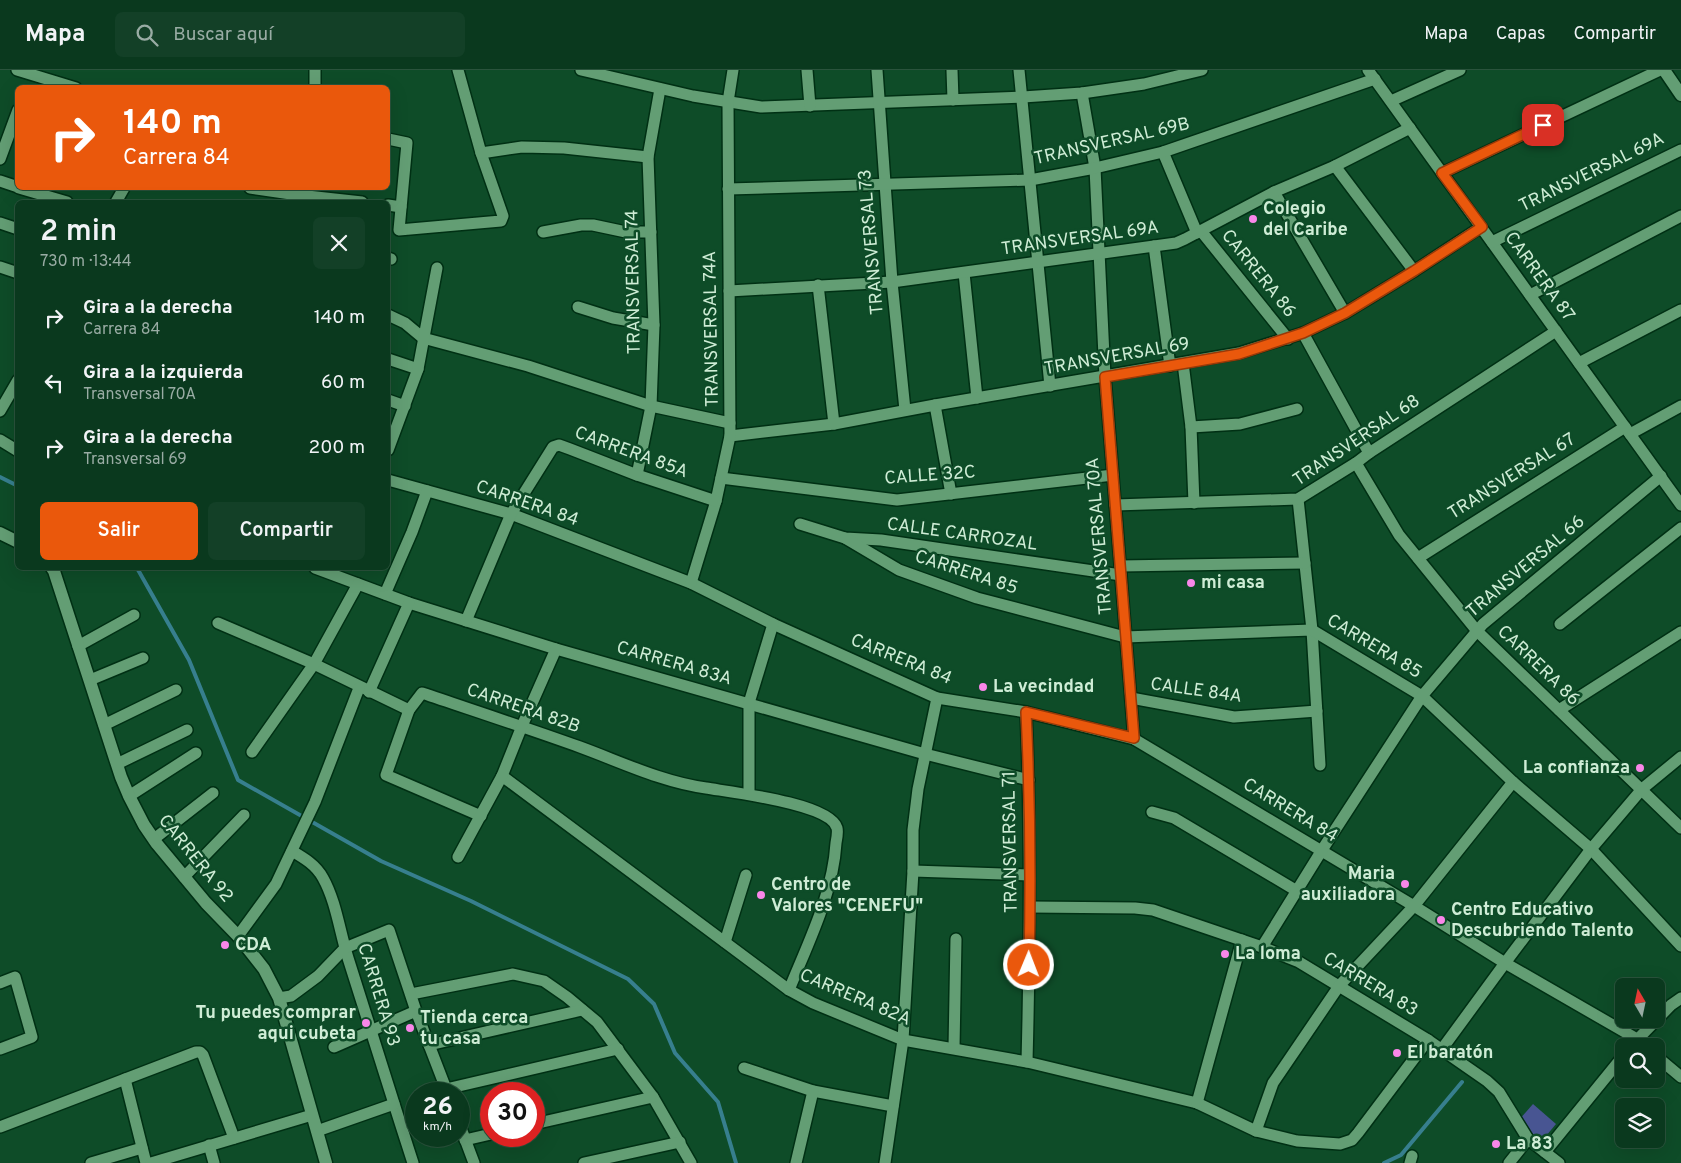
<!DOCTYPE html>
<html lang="es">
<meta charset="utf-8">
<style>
body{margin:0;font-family:Overpass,sans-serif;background:#134027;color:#f1f3f6;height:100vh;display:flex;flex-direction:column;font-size:19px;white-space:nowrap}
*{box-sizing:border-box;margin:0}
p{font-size:16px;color:#99aca4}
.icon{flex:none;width:28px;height:28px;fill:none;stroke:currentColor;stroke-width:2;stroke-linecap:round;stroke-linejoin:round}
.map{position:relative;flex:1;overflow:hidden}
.drawer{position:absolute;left:15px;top:130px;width:375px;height:370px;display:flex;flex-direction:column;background:#0a391e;border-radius:8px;box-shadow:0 5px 20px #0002,0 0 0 1px #2a533c}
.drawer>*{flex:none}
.hud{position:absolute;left:15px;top:15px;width:375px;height:105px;border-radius:8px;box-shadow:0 5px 20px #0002,0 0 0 1px #2a533c;background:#ea580c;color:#fff;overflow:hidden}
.needle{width:32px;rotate:351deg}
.tools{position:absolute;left:1615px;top:908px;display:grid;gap:10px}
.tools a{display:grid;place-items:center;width:50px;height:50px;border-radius:8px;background:#0a391e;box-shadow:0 5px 20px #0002,0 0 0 1px #2a533c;font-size:25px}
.speed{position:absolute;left:405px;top:1012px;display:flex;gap:10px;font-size:25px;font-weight:700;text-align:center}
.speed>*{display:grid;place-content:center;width:65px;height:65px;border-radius:50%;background:#0a391e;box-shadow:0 5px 20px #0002,0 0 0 1px #2a533c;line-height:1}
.speed small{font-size:12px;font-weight:400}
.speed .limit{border:8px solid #d22;background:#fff;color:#111}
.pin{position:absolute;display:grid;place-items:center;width:42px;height:42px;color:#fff;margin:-21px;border-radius:10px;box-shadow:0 2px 8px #0006}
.me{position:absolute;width:55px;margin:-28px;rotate:1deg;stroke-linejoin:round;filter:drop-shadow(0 0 4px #0008)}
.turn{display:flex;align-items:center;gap:18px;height:105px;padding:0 25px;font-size:22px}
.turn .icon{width:65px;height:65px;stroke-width:2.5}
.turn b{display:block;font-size:35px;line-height:42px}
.round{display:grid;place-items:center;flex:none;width:52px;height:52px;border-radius:8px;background:#134027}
.overview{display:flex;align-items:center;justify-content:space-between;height:85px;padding:0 25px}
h1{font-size:30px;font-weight:600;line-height:38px}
.primary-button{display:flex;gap:10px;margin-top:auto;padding:10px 25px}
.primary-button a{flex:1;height:58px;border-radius:8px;background:#ea580c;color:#fff;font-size:20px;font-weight:600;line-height:58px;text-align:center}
.primary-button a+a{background:#134027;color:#f1f3f6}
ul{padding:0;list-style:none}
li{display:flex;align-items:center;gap:15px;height:65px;padding:0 25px}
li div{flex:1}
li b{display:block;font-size:19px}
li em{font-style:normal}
header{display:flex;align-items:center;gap:30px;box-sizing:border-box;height:70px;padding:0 25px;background:#0a391e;border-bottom:1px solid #2a533c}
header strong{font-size:24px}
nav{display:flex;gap:28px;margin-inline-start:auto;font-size:18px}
.search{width:350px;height:45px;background:#134027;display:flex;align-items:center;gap:12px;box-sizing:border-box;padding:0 18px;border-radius:8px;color:#99aca4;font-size:19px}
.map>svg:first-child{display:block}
</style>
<header>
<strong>Mapa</strong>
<div class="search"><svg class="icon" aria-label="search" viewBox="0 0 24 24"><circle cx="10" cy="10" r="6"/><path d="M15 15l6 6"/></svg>Buscar aquí</div>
<nav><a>Mapa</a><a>Capas</a><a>Compartir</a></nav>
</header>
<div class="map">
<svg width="1681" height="1093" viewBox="0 0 1681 1093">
<rect width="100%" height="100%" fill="#0e4c28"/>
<polygon fill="#485592" points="1533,1034 1556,1054 1541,1072 1517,1052"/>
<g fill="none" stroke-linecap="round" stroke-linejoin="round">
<g stroke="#377f8e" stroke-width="4">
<polyline points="0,407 18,416"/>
<polyline points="137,498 189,590 238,710 381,791 471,831 628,909 654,934 675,983 718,1032 736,1093"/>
<polyline points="1384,1093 1401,1085 1462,1012"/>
</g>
<defs>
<g id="street">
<polyline points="17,0 76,18"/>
<polyline points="581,0 693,26 761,37 1023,27 1082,23 1144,14 1202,0"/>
<polyline points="807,0 810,36"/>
<polyline points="877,0 892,212 905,340"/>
<polyline points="952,0 953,30"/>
<polyline points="1019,0 1050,316"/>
<polyline points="1368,0 1681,435"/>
<polyline points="315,18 315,0"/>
<polyline points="1082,23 1095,98 1105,307 1134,669"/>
<polyline points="1391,31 1460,0"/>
<polyline points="388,69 407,73 399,160 501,151 503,146 481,83 458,0"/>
<polyline points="1163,82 1197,163"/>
<polyline points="481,83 522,77 564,78 648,87"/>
<polyline points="0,89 18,40"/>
<polyline points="1335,96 1414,201"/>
<polyline points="1442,103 1660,0"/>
<polyline points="0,111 18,117"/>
<polyline points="19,118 67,132"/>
<polyline points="250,118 298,125 362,132"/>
<polyline points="728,119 1030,110 1095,98 1163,82 1375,9"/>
<polyline points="1274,122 1345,243"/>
<polyline points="116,132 124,118"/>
<polyline points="388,135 401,137"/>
<polyline points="0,153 18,159"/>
<polyline points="1201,161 1288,269"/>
<polyline points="543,162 581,155 593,155 626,162 651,162"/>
<polyline points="1492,172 1681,80"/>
<polyline points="1154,176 1170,296"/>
<polyline points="388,188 391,189"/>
<polyline points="0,197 18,203"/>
<polyline points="964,203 977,328"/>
<polyline points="818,215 834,354"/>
<polyline points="729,221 892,212 1176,173 1185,169 1274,122 1335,96 1410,58"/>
<polyline points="1530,225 1681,146"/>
<polyline points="578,237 613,248 654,255"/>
<polyline points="388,245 405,253 423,268 528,296 651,336 730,353"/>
<polyline points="1303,263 1369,383"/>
<polyline points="388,289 418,299"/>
<polyline points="1183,293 1191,357 1194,433"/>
<polyline points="1579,293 1681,240"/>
<polyline points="388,330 405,336"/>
<polyline points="935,335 951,424"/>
<polyline points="0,341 18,310"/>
<polyline points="1191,357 1240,354 1297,339"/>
<polyline points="1630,364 1681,336"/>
<polyline points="730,366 834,354 935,335 1239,283 1303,263 1345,243 1414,201 1481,157"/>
<polyline points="0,370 18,381"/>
<polyline points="388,380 418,299 437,198"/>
<polyline points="1356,393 1399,465 1477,561 1681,758"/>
<polyline points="637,405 651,336 654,255 648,87 660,19"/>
<polyline points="721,408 897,430 1113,405"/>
<polyline points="388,410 511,444 691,513 773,554 937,628 1026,642 1134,669 1414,836 1505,893 1637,969 1645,976"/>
<polyline points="1298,429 1312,560 1320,695"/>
<polyline points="1115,435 1298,429 1356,393 1369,383 1556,261"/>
<polyline points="800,454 845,468 881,470 1121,505"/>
<polyline points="845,468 899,500 977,528 1125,567 1312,560 1422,626 1513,712 1591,779 1681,876"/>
<polyline points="1418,488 1625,357"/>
<polyline points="1120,496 1305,493"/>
<polyline points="315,498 409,533 556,579 925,684 1029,710"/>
<polyline points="691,513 716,431 730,366 728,32 733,0"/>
<polyline points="385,524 412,462 427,421"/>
<polyline points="466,551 511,444 553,377 559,375 570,379 637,405 716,431"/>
<polyline points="218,553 314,594 409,640"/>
<polyline points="1560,554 1681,458"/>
<polyline points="78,576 134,545"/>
<polyline points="90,610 143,588"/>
<polyline points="369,622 409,533"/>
<polyline points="1131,628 1234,647 1317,641"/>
<polyline points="1559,640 1681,562"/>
<path d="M 1026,642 C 1031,759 1030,875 1027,992"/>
<polyline points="104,655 176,620"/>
<polyline points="252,682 314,594 358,514"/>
<polyline points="117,694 187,660"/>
<polyline points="502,706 789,920 813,933 903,970 1027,992 1197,1033 1256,1061 1297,1071 1340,1074 1352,1070 1358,1063 1428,970"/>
<polyline points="749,724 749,633 773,554"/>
<polyline points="129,726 196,683"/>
<polyline points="1152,742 1174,748 1297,821"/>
<path d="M 481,746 L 386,705 L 409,640 L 422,623 C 475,641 527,658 580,677 C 621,692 662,712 706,718 C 729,722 830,733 837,758 C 838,762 837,768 836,773 C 833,824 808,873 789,920"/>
<polyline points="154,769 213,723"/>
<path d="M 292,781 C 304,788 316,795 323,808 C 336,831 340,863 348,888 C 370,957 391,1025 413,1093"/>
<polyline points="458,787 502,706 522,656 556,579"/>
<polyline points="913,801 1029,805"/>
<polyline points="184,807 244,745"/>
<polyline points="1030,837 1135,838 1153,840 1262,877 1299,892 1428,970 1487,1011 1499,1022 1528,1069 1559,1093"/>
<polyline points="238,866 276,814 284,797 315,732 359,618"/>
<polyline points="725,872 746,805"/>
<polyline points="1262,877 1322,780 1422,626 1477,561 1483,554 1661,406"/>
<polyline points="0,913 15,907 32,967 0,979"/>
<polyline points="411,924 513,904 544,911 567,927 597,952 653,1027 691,1093"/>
<polyline points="279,928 291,926 318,906 345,878 389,860 416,941 448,1024"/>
<polyline points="429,975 582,940"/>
<polyline points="1631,976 1671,935 1681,928"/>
<polyline points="334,977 416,941"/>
<polyline points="954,978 956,869"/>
<polyline points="1442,979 1505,893 1591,779 1642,719 1681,687"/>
<polyline points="1656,986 1681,1007"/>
<polyline points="744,998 813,1021 893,1036"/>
<polyline points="125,1009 146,1093"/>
<polyline points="446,1019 618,979"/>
<polyline points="1197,1033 1242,870"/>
<polyline points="459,1053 474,1093"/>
<polyline points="534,1054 653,1027"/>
<polyline points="0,1057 196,982 200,982 203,985 234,1068"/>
<polyline points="317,1061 394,1034"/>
<polyline points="1256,1061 1273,1013 1339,916 1414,836 1513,712"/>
<polyline points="465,1070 491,1064"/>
<polyline points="209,1075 214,1093"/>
<polyline points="1545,1082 1624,985"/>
<polyline points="91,1093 142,1078"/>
<polyline points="151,1093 312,1045"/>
<polyline points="584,1093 680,1072"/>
<polyline points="796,1093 813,1021"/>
<polyline points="885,1093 903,970 913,801 913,760 918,719 937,628"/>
<polyline points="1410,1093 1412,1086"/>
<polyline points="1509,1093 1528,1069"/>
</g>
<g id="secondary">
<polyline points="1664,0 1681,25"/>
<polyline points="0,463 18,472"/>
<polyline points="52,498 54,501 121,707 129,726 144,755 157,774 206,833 238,866 264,899 279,928 326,1093"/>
</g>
</defs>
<use href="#street" stroke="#003014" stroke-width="14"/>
<use href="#secondary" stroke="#003014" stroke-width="15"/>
<use href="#street" stroke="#639e74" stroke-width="11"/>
<use href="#secondary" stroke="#639e74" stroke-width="12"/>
</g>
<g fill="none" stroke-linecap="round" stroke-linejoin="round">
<defs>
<path id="route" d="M 1029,895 C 1031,811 1030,726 1026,642 L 1134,668 L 1105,307 L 1239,284 L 1303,263 L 1345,243 L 1414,201 L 1482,157 L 1442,103 L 1543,55"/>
</defs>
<use href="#route" stroke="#983908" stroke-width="12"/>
<use href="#route" stroke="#ea580c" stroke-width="9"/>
</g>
<g fill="#f987e9" stroke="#0e4c28" stroke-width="2">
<circle cx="1253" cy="149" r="5"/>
<circle cx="1191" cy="513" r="5"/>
<circle cx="983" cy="617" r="5"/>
<circle cx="1640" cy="698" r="5"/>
<circle cx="1405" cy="814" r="5"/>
<circle cx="761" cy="825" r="5"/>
<circle cx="1441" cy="850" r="5"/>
<circle cx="225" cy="875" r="5"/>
<circle cx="1225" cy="884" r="5"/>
<circle cx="366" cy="953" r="5"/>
<circle cx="410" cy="958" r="5"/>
<circle cx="1397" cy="983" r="5"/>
<circle cx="1496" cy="1074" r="5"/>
</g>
<g text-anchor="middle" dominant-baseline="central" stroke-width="5" stroke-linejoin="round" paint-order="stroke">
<g font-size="18" fill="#cfedd6" stroke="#0e4c28">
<text transform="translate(1112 72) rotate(-13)">TRANSVERSAL 69B</text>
<text transform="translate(1592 103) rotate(-26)">TRANSVERSAL 69A</text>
<text transform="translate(1080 169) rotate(-8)">TRANSVERSAL 69A</text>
<text transform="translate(872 172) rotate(-95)">TRANSVERSAL 73</text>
<text transform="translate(1258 204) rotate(51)">CARRERA 86</text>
<text transform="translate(1539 207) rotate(54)">CARRERA 87</text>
<text transform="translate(634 212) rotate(-91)">TRANSVERSAL 74</text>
<text transform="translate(712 259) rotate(-91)">TRANSVERSAL 74A</text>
<text transform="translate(1117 287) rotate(-10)">TRANSVERSAL 69</text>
<text transform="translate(1357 371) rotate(-34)">TRANSVERSAL 68</text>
<text transform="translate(631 383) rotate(20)">CARRERA 85A</text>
<text transform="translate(930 406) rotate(-4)">CALLE 32C</text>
<text transform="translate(1512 407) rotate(-32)">TRANSVERSAL 67</text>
<text transform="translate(527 434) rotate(19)">CARRERA 84</text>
<text transform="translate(962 465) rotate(8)">CALLE CARROZAL</text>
<text transform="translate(1100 466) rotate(-95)">TRANSVERSAL 70A</text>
<text transform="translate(1526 497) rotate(-40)">TRANSVERSAL 66</text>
<text transform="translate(966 503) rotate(18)">CARRERA 85</text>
<text transform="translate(1374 577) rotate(31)">CARRERA 85</text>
<text transform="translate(901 590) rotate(22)">CARRERA 84</text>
<text transform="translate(674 594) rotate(16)">CARRERA 83A</text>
<text transform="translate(1538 596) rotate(44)">CARRERA 86</text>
<text transform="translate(1196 621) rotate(8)">CALLE 84A</text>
<text transform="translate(523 639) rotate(19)">CARRERA 82B</text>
<text transform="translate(1290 741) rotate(31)">CARRERA 84</text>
<text transform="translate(1011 772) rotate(-91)">TRANSVERSAL 71</text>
<text transform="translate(195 789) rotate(51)">CARRERA 92</text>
<text transform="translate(1370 915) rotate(31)">CARRERA 83</text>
<text transform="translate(378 925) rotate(73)">CARRERA 93</text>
<text transform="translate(855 928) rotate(23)">CARRERA 82A</text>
</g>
<g font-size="18" font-weight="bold" fill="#cfedd6" stroke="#0e4c28" text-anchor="start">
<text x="1263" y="139">Colegio<tspan x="1263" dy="21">del Caribe</tspan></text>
<text x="1201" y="513">mi casa</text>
<text x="993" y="617">La vecindad</text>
<text x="1630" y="698" text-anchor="end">La confianza</text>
<text x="1395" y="804" text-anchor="end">Maria<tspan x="1395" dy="21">auxiliadora</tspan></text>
<text x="771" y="815">Centro de<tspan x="771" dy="21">Valores "CENEFU"</tspan></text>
<text x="1451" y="840">Centro Educativo<tspan x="1451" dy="21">Descubriendo Talento</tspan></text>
<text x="235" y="875">CDA</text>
<text x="1235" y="884">La loma</text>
<text x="356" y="943" text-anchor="end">Tu puedes comprar<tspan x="356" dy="21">aqui cubeta</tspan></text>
<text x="420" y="948">Tienda cerca<tspan x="420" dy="21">tu casa</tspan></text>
<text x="1407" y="983">El baratón</text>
<text x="1506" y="1074">La 83</text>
</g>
</g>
</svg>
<div class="tools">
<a><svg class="needle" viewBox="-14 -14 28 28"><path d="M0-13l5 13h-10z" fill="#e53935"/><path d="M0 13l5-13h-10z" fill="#99aca4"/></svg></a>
<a><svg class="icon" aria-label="search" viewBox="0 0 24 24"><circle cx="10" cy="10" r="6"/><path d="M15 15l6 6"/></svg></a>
<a><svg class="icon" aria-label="layers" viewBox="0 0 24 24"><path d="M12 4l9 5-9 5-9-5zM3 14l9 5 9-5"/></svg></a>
</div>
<div class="speed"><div>26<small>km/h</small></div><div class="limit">30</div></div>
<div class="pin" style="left:1543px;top:55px;background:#d93025"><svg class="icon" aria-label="arrive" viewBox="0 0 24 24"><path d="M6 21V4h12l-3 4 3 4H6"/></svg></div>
<svg class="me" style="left:1029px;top:895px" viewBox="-20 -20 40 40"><circle r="17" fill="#ea580c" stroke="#fff" stroke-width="3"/><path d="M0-11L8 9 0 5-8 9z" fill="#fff"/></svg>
<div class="hud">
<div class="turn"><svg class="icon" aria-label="right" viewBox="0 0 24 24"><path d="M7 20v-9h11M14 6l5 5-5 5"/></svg><div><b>140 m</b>Carrera 84</div></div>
</div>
<section class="drawer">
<div class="overview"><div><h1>2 min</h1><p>730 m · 13:44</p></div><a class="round"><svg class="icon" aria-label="close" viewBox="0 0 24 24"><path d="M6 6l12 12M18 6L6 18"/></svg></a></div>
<ul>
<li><svg class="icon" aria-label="right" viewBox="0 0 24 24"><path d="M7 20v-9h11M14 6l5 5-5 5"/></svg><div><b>Gira a la derecha</b><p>Carrera 84</p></div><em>140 m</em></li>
<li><svg class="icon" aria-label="left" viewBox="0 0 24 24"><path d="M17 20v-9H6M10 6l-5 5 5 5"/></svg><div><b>Gira a la izquierda</b><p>Transversal 70A</p></div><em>60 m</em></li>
<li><svg class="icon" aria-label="right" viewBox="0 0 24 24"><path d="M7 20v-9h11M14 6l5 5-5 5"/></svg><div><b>Gira a la derecha</b><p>Transversal 69</p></div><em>200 m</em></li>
</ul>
<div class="primary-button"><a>Salir</a><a>Compartir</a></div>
</section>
</div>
